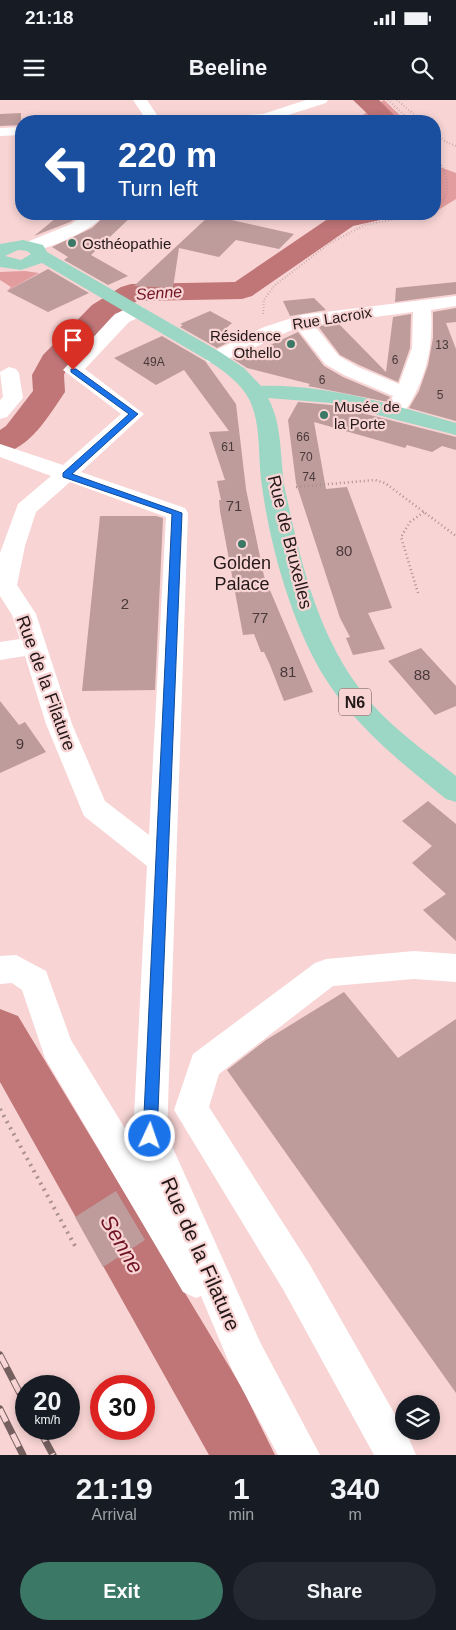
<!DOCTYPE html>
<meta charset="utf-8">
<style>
body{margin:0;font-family:Arial,sans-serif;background:#242831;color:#f1f3f6;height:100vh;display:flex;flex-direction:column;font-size:19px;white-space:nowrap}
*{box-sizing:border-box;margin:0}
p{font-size:16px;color:#9ea1a6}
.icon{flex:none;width:28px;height:28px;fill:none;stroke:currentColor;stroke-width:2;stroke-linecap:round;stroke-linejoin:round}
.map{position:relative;height:1355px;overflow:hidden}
.drawer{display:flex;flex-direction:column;background:#171b24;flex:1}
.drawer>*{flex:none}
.top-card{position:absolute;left:15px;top:15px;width:426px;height:105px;border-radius:20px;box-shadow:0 2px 8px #0003;background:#1a4fa0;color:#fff;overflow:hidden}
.controls{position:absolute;left:395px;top:1295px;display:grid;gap:10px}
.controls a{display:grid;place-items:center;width:45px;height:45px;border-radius:50%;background:#171b24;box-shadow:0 2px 8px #0003;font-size:25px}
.speed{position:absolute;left:15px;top:1275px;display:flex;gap:10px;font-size:25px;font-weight:700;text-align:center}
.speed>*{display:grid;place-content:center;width:65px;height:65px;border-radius:50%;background:#171b24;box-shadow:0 2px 8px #0003;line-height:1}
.speed small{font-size:12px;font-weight:400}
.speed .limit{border:8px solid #d22;background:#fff;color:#111}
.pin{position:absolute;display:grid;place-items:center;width:42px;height:42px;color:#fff;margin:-51px -21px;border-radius:50% 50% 50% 0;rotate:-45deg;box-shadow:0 0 5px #0007}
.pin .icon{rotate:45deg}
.me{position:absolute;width:55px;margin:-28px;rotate:3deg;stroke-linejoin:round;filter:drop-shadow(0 0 4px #0008)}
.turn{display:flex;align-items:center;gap:18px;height:105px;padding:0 20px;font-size:22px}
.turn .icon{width:65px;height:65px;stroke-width:2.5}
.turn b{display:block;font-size:35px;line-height:42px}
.eta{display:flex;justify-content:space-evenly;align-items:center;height:85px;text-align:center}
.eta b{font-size:30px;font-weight:700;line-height:35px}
.cta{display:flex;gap:10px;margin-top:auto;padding:10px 20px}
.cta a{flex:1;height:58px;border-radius:30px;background:#3b7966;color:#fff;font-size:20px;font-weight:700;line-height:58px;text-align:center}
.cta a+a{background:#242831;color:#f1f3f6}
.status{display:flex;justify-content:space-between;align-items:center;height:35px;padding:0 25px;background:#171b24;direction:ltr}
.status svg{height:14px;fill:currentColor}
header{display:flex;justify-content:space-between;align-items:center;height:65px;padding:0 20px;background:#171b24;font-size:22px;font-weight:700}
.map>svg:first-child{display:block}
</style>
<div class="status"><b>21:18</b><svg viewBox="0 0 49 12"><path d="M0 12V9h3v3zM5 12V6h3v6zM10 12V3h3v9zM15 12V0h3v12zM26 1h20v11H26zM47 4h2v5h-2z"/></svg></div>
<header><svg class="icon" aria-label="menu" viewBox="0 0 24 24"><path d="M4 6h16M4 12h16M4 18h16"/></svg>Beeline<svg class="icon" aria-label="search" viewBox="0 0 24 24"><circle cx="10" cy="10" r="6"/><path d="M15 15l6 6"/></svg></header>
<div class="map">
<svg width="456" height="1355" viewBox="0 0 456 1355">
<rect width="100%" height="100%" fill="#f8d4d4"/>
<g fill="#e29c9e">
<polygon points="384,0 406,21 361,21 360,17"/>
<polygon points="435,61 440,67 456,73 456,99 435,112"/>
<polygon points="25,171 39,173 7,191 11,187 0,180 0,172"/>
</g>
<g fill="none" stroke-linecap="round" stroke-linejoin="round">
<g fill="#c07577" fill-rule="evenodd">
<polygon points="353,0 379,0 400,21 375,21"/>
<path d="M 335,114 L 384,114 L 380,120 L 353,126 L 252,196 L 242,199 L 137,201 L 112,217 L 68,265 L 64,275 L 65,292 C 48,317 31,347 0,355 L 0,330 L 6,326 L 33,291 L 32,275 L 43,255 L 92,205 L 121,187 L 131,184 L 235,182 Z"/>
<polygon points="0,909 18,916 241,1286 275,1355 209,1355 0,982"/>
</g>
</g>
<g fill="#be9c9c">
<polygon points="21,13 21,25 0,26 0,14"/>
<polygon points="61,114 83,114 70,122 34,136"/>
<polygon points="107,114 134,114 91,155 128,176 108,185 64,160 68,157 52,147 92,128"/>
<polygon points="210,115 294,134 279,149 236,140 219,157 179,148 173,188 134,186"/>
<polygon points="48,169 89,193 48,212 7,191"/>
<polygon points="456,182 456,194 395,202 396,188"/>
<polygon points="314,198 326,210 290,216 283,201"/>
<polygon points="456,208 456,222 446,223 456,249 456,321 409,308 419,291 428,265 433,238 433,212"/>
<polygon points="210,211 232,223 224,230 237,238 217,248 180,227 183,225 180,224"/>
<polygon points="411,214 410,248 398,282 359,265 340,255 318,226 339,224 386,272 393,217"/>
<polygon points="298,232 324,266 343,277 390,297 388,302 308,286 310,284 247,268 233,259 256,249 260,250"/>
<polygon points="162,236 205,261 236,304 246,389 264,476 313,592 284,601 270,565 264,552 261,552 254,534 243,535 220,411 219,400 221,400 217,381 225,380 209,332 229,331 184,270 156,285 114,258"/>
<polygon points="298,302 331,305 456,337 456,350 442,346 432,352 407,345 405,348 314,322 326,389 347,387 392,508 368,513 385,549 353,555 346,538 350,537 340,518 296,383 288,320"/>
<polygon points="100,416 156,416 163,418 155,590 82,591"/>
<polygon points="421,548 456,586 456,606 435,615 388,561"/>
<polygon points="0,601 19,625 25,622 46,652 0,673"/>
<polygon points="428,701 456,724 456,841 423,810 446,794 412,763 432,746 402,721"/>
<polygon points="344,892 398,958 456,919 456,1293 227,970 266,940"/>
<polygon points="116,1091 145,1140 103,1167 75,1117"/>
</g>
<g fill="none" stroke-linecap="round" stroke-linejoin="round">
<g stroke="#ab9090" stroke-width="2" stroke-dasharray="0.5 2.5" stroke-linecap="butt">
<polyline points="388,0 411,21"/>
<polyline points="397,0 422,21"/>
<polyline points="435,33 446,42 456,46"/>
<path d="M 435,55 C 447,72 455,94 435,108"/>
<polyline points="263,214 264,200 274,186 330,143 365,125 420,114"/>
</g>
<g stroke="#ab9090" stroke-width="2.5" stroke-dasharray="1 3" stroke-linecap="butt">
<polyline points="296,387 375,380 385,383 456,436"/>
<polyline points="418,493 401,437 410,422 424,412"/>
</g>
<polyline stroke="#ab9090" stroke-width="4" stroke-dasharray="2 5" stroke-linecap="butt" points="0,1009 75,1146"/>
<g fill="#fff" fill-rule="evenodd">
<polygon points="133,0 147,0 161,21 147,21"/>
<polygon points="306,0 328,0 326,3 269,21 200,21 207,17 263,14"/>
<polygon points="21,27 21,35 0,36 0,28"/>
<path d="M 86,114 L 105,114 C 96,128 43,154 27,150 L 24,146 L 27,142 L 71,124 Z"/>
<path d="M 456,196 L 456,206 L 431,210 C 434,248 425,283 403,314 L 396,316 L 389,314 L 386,310 L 393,296 L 344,275 L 325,264 L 297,228 C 277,235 224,266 208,262 L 205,258 L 208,254 L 264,227 L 301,215 ZM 413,212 L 412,248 L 399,284 L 358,267 L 339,256 L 314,225 Z"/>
<path d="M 136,205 L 143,207 L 145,211 L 143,215 L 129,222 L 85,269 L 144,314 L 81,372 L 185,408 L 188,413 L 167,1035 L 261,1244 L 320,1355 L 278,1355 L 233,1272 L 201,1196 L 196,1198 L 183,1192 L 45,958 L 22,890 L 12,883 L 0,884 L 0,856 L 16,855 L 46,871 L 71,940 L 140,1053 L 133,1036 L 147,766 L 84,716 L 46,624 L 25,556 L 0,560 L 0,542 L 20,539 L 12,515 L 0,496 L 0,453 L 18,404 L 51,376 L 0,357 L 0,344 L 63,365 L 121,314 L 63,270 L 115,214 ZM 70,382 L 166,417 L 149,735 L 105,701 L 72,624 L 36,514 L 17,485 L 25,446 L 36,412 Z"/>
<polygon points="9,267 16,269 19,273 23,298 7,317 0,319 0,300 3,297 0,272"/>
<polygon points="414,851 456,854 456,882 414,879 333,886 219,974 209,1007 310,1165 410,1341 416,1355 374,1355 284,1191 174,1010 193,954 315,863 326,859"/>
</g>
<path fill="#9bd7c4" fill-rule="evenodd" d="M 23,140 L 43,145 L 47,152 L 220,252 L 244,268 L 261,286 C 328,284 392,305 456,323 L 456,335 L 331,303 L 268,298 C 284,327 279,362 286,394 C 301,463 318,536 363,593 C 388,626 424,650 456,676 L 456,702 L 446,699 C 393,656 342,616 311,553 C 286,502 268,436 261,379 C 258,354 261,325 250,301 C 241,283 224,271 207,260 L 42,163 L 21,170 L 0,167 L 0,144 ZM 18,150 L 27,151 L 31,154 L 21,160 L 5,156 Z"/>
<defs>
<g id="rail">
<polyline points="0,1255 26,1305"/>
<polyline points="0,1309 23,1355"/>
<polyline points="39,1329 53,1355"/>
</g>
</defs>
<use href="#rail" stroke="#755f5f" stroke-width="7"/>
<use href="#rail" stroke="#f8d4d4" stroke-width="5" stroke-dasharray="14" stroke-linecap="butt"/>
</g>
<polygon fill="#1a73e8" stroke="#114b97" points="71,269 76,269 138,314 72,374 182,413 157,1036 155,1041 150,1043 145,1041 143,1036 172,414 63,377 63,373 129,314 71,272"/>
<g fill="#3b7966" stroke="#f8d4d4" stroke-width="2">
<circle cx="72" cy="143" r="5"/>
<circle cx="291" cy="244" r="5"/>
<circle cx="324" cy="315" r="5"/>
<circle cx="242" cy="444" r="5"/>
</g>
<g text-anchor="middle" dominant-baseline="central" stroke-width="4.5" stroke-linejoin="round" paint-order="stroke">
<g font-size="12" fill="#4a3939">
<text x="442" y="245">13</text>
<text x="395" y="260">6</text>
<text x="154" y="262">49A</text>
<text x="322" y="280">6</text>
<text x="440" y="295">5</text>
<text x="303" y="337">66</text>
<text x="228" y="347">61</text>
<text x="306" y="357">70</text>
<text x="309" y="377">74</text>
</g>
<g font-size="15" fill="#241818" stroke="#f8d4d4" text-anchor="start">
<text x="82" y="143">Osthéopathie</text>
<text x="281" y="235" text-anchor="end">Résidence<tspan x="281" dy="17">Othello</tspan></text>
<text x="334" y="306">Musée de<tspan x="334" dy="17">la Porte</tspan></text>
</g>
<g font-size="15" fill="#241818" stroke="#f8d4d4">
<text transform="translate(332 218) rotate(-9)">Rue Lacroix</text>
</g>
<g font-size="15" fill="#4a3939">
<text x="234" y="405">71</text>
<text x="344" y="450">80</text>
<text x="125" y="503">2</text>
<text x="260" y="517">77</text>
<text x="288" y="571">81</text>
<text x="422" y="574">88</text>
<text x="20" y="643">9</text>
</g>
<g font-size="16" font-style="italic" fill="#701423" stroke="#f8d4d4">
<text transform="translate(159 193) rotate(-4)">Senne</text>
</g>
<rect fill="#f8d4d4" stroke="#645050" stroke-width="1" x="339" y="588.5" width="32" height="27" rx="4"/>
<g font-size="16" font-weight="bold" fill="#241818">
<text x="355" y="602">N6</text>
</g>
<g font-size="18" fill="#241818" stroke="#f8d4d4">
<text transform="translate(290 442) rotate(76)">Rue de Bruxelles</text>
<text transform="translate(46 583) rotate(70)">Rue de la Filature</text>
</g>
<g font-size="18" fill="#241818" stroke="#f8d4d4">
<text x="242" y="463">Golden<tspan x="242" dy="21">Palace</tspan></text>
</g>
<g font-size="21" fill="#241818" stroke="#f8d4d4">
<text transform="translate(201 1154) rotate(66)">Rue de la Filature</text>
</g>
<g font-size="22" font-style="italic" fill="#701423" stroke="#f8d4d4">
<text transform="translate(122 1144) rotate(60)">Senne</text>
</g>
</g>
</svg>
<div class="controls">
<a><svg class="icon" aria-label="layers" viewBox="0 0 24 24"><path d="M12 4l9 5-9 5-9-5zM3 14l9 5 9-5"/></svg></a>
</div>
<div class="speed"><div>20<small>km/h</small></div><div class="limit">30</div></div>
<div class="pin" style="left:73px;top:270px;background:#d93025"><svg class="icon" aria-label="arrive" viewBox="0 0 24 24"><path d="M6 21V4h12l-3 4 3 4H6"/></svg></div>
<svg class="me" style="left:150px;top:1036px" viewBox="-20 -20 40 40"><circle r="17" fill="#1a73e8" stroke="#fff" stroke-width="3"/><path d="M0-11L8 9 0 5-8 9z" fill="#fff"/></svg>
<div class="top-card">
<div class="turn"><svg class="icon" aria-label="left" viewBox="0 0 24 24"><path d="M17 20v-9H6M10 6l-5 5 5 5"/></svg><div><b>220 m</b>Turn left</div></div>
</div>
</div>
<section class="drawer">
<div class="eta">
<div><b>21:19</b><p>Arrival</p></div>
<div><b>1</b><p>min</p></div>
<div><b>340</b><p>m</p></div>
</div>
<div class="cta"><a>Exit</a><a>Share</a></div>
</section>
